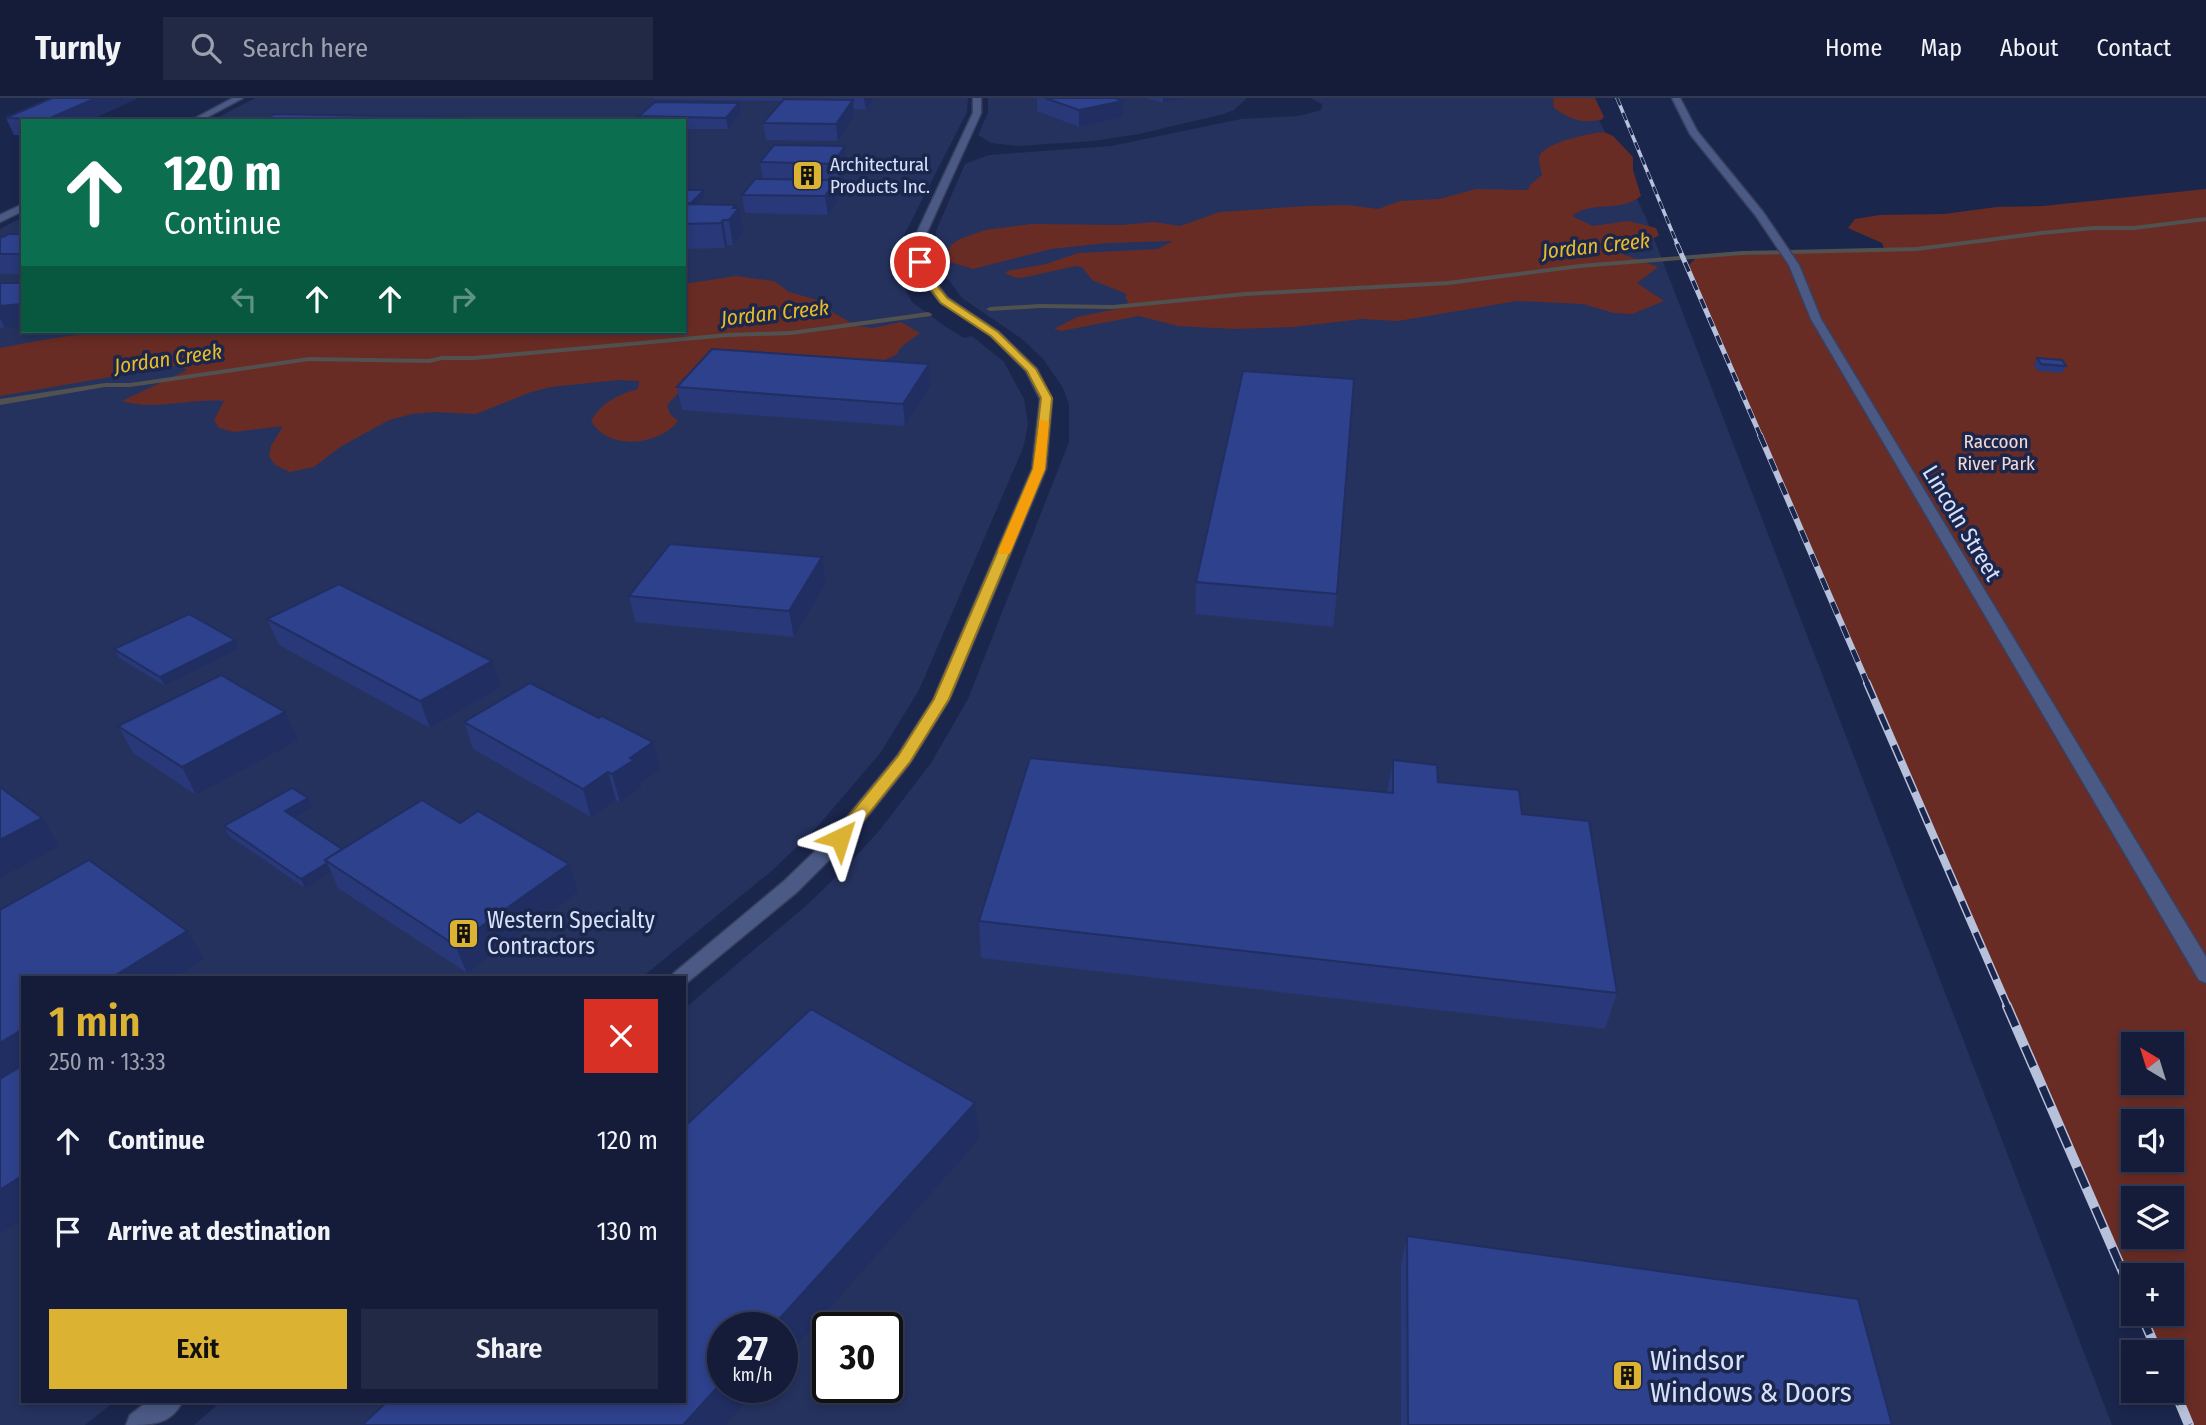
<!DOCTYPE html>
<meta charset="utf-8">
<style>
body{margin:0;font-family:"Fira Sans Condensed",sans-serif;background:#212945;color:#f1f3f6;height:100vh;display:flex;flex-direction:column;font-size:26px;white-space:nowrap}
*{box-sizing:border-box;margin:0}
p{font-size:23px;color:#9da1af}
.icon{flex:none;width:38px;height:38px;fill:none;stroke:currentColor;stroke-width:2;stroke-linecap:round;stroke-linejoin:round}
.map{position:relative;flex:1;overflow:hidden}
.side{position:absolute;left:21px;top:878px;width:665px;height:427px;display:flex;flex-direction:column;background:#141c3a;border-radius:0px;box-shadow:0 4px 10px #0003,0 0 0 2px #333a54}
.side>*{flex:none}
.top-card{position:absolute;left:21px;top:21px;width:665px;height:214px;border-radius:0px;box-shadow:0 4px 10px #0003,0 0 0 2px #333a54;background:#0b6e4f;color:#fff;overflow:hidden}
.needle{width:46px;rotate:322deg}
.fabs{position:absolute;left:2121px;top:934px;display:grid;gap:14px}
.fabs a{display:grid;place-items:center;width:63px;height:63px;border-radius:0px;background:#141c3a;box-shadow:0 4px 10px #0003,0 0 0 2px #333a54;font-size:35px}
.speed{position:absolute;left:707px;top:1214px;display:flex;gap:14px;font-size:35px;font-weight:700;text-align:center}
.speed>*{display:grid;place-content:center;width:91px;height:91px;border-radius:50%;background:#141c3a;box-shadow:0 4px 10px #0003,0 0 0 2px #333a54;line-height:1}
.speed small{font-size:18px;font-weight:400}
.speed .limit{border:4px solid #111;border-radius:10px;background:#fff;color:#111}
.pin{position:absolute;display:grid;place-items:center;width:60px;height:60px;color:#fff;margin:-30px;border:4px solid #fff;border-radius:50%;box-shadow:0 2px 7px #0007}
.me{position:absolute;width:77px;margin:-38px;rotate:41deg;stroke-linejoin:round;filter:drop-shadow(0 0 5px #0008)}
.turn{display:flex;align-items:center;gap:24px;height:147px;padding:0 28px;font-size:32px}
.turn .icon{width:91px;height:91px;stroke-width:2.5}
.turn b{display:block;font-size:49px;line-height:60px}
.lanes{display:flex;align-items:center;height:66px;padding:0 28px;background:#0003;justify-content:center;gap:35px;direction:ltr}
.lanes .off{opacity:.35}
.round{display:grid;place-items:center;flex:none;width:74px;height:74px;border-radius:0px;background:#212945}
.summary{display:flex;align-items:center;justify-content:space-between;height:119px;padding:0 28px}
h1{font-size:42px;font-weight:600;line-height:52px;color:#dcb233}
.button{display:flex;gap:14px;margin-top:auto;padding:14px 28px}
.button a{flex:1;height:80px;border-radius:0px;background:#dcb233;color:#111;font-size:28px;font-weight:600;line-height:80px;text-align:center}
.button a+a{background:#212945;color:#f1f3f6}
ul{padding:0;list-style:none}
li{display:flex;align-items:center;gap:21px;height:91px;padding:0 28px}
li div{flex:1}
li b{display:block;font-size:26px}
li em{font-style:normal}
header{display:flex;align-items:center;gap:42px;box-sizing:border-box;height:98px;padding:0 35px;background:#141c3a;border-bottom:2px solid #333a54}
header strong{font-size:33px}
nav{display:flex;gap:38px;margin-inline-start:auto;font-size:24px}
.search{width:490px;height:63px;background:#212945;display:flex;align-items:center;gap:18px;box-sizing:border-box;padding:0 24px;border-radius:0px;color:#9da1af;font-size:26px}
.map>svg:first-child{display:block}
</style>
<header>
<strong>Turnly</strong>
<div class="search"><svg class="icon" aria-label="search" viewBox="0 0 24 24"><circle cx="10" cy="10" r="6"/><path d="M15 15l6 6"/></svg>Search here</div>
<nav><a>Home</a><a>Map</a><a>About</a><a>Contact</a></nav>
</header>
<div class="map">
<svg width="2206" height="1327" viewBox="0 0 2206 1327">
<rect width="100%" height="100%" fill="#1b264d"/>
<g fill="#25325e" fill-rule="evenodd">
<polygon points="255,0 968,0 967,14 903,139 902,160 908,181 914,189 905,191 912,204 946,229 964,240 972,238 1004,264 1024,301 1028,325 1026,337 1023,350 919,592 881,654 819,727 775,770 641,880 23,880 23,1304 114,1304 85,1327 0,1327 0,131 23,119 23,233 684,233 684,23 211,23"/>
<polygon points="988,0 1247,0 1234,12 1224,16 1139,36 1093,43 1018,48 991,45 978,37 988,15"/>
<path d="M 1310,0 L 1576,0 L 1599,22 L 1646,120 L 2112,1327 L 194,1327 L 221,1304 L 684,1304 L 684,911 L 807,807 L 845,770 L 879,733 L 931,665 L 968,601 L 1069,344 L 1069,307 L 1063,290 L 1044,262 L 1022,241 L 962,200 L 939,169 L 936,157 L 936,133 L 965,66 L 989,57 L 1111,48 L 1241,21 L 1299,18 L 1321,12 L 1322,6 ZM 723,1230 L 782,1230 L 782,1290 L 723,1290 ZM 828,1230 L 887,1230 L 887,1290 L 828,1290 Z"/>
</g>
<g fill="#692c24" fill-rule="evenodd">
<path d="M 1553,0 L 1595,0 L 1604,19 L 1601,22 C 1579,25 1572,22 1554,10 Z"/>
<path d="M 1604,34 L 1613,38 L 1633,59 L 1633,72 L 1641,98 C 1621,115 1591,102 1572,118 L 1593,128 L 1628,123 L 1656,130 L 1659,137 C 1645,147 1627,142 1614,153 L 1658,169 L 1637,185 L 1664,203 L 1632,216 L 1614,215 L 1583,206 L 1517,203 L 1398,223 L 1362,221 L 1293,229 L 1234,231 L 1178,228 L 1139,218 L 1061,233 L 1054,231 L 1077,219 L 1126,209 L 1129,206 L 1125,199 L 1127,196 L 1092,182 L 1083,170 L 1076,168 L 1026,179 L 1017,180 L 1006,176 L 1007,173 L 1046,166 L 1078,155 L 1158,151 L 1173,143 L 1107,145 L 1051,151 L 973,171 L 943,162 L 951,147 L 960,141 L 985,132 L 1031,126 L 1122,127 L 1154,124 L 1180,128 L 1220,114 L 1307,108 L 1347,107 L 1378,111 L 1400,103 L 1439,101 L 1476,91 L 1528,92 L 1530,87 L 1542,77 C 1541,72 1539,65 1539,60 C 1541,45 1590,35 1604,34 Z"/>
<path d="M 2206,91 L 2206,1327 L 2189,1327 L 2172,1286 L 2172,1255 L 2158,1255 L 2141,1216 L 2172,1216 L 2172,1178 L 2133,1178 L 2133,1197 L 1687,169 L 1697,159 L 1884,150 L 1882,145 L 1848,130 L 1855,121 L 1880,117 L 1944,116 L 1997,109 L 2043,108 ZM 2133,947 L 2172,947 L 2172,985 L 2133,985 ZM 2133,1024 L 2172,1024 L 2172,1062 L 2133,1062 ZM 2133,1101 L 2172,1101 L 2172,1139 L 2133,1139 Z"/>
<path d="M 736,178 L 774,183 L 789,194 L 821,203 L 825,210 L 857,228 L 873,230 L 901,224 L 920,235 L 901,249 L 897,256 L 883,263 L 823,259 L 691,281 L 667,307 L 670,316 L 678,323 C 659,348 608,353 591,323 C 602,304 618,297 638,291 L 639,283 L 618,282 L 551,289 L 531,294 L 476,316 L 434,314 L 412,316 L 389,322 L 340,349 L 314,369 L 290,374 L 275,367 L 269,358 L 271,348 L 283,328 L 234,334 L 219,330 L 214,322 L 224,303 C 190,300 153,313 122,303 L 187,272 L 180,267 L 0,298 L 0,250 C 36,243 71,236 108,235 C 137,235 165,236 195,233 L 684,233 L 684,186 Z"/>
</g>
<g fill="none" stroke-linecap="round" stroke-linejoin="round">
<g fill="#51514f" fill-rule="evenodd">
<polygon points="2206,119 2206,123 2134,132 2094,132 2041,137 1917,153 1742,157 1580,170 1448,187 1245,198 1113,211 1040,210 990,213 986,211 990,209 1040,206 1113,207 1245,194 1448,183 1580,166 1742,153 1917,149 2041,133 2094,128 2134,128"/>
<polygon points="928,214 932,216 931,218 791,237 728,239 474,262 442,262 429,265 309,263 130,289 105,289 0,307 0,301 105,285 130,285 309,259 429,261 442,258 474,258 728,235 791,233"/>
</g>
<defs>
<g id="minor">
<polygon points="233,0 243,0 200,23 190,23"/>
<polygon points="973,0 981,0 981,15 924,141 925,164 932,180 948,200 999,234 1037,271 1052,301 1046,371 949,602 910,665 847,744 797,794 684,887 684,880 671,880 674,875 783,784 833,736 897,658 933,602 1032,371 1040,301 1026,273 991,238 940,204 922,181 915,164 914,141 973,15"/>
<polygon points="1672,0 1680,0 1697,33 1763,114 1799,167 1821,221 2206,859 2206,885 2199,882 1811,221 1789,167 1756,118 1690,36"/>
<polygon points="23,106 23,113 0,124 0,117"/>
<path d="M 147,1304 L 182,1304 C 171,1327 150,1327 126,1327 L 130,1317 Z"/>
</g>
</defs>
<use href="#minor" stroke="#384061" stroke-width="3"/>
<use href="#minor" fill="#4b5a85" fill-rule="evenodd"/>
<defs>
<polyline id="rail-far4" points="1617,0 1678,148"/>
<polyline id="rail-far3" points="1677,146 1761,339"/>
<polyline id="rail-far2" points="1760,337 1868,587"/>
<polyline id="rail-far1" points="1867,585 2008,909"/>
<g id="rail">
<polyline points="2007,908 2133,1197"/>
<polyline points="2141,1216 2158,1255"/>
<polyline points="2172,1286 2189,1327"/>
</g>
</defs>
<use href="#rail-far4" stroke="#b7c1dc" stroke-width="3.5"/>
<use href="#rail-far3" stroke="#b7c1dc" stroke-width="5"/>
<use href="#rail-far2" stroke="#b7c1dc" stroke-width="6"/>
<use href="#rail-far1" stroke="#b7c1dc" stroke-width="8"/>
<use href="#rail" stroke="#b7c1dc" stroke-width="10"/>
<use href="#rail-far4" stroke="#1b264d" stroke-width="2.5" stroke-dasharray="8" stroke-linecap="butt"/>
<use href="#rail-far3" stroke="#1b264d" stroke-width="3.5" stroke-dasharray="10" stroke-linecap="butt"/>
<use href="#rail-far2" stroke="#1b264d" stroke-width="4.5" stroke-dasharray="13" stroke-linecap="butt"/>
<use href="#rail-far1" stroke="#1b264d" stroke-width="5" stroke-dasharray="17" stroke-linecap="butt"/>
<use href="#rail" stroke="#1b264d" stroke-width="7" stroke-dasharray="22" stroke-linecap="butt"/>
</g>
<g fill="#283878">
<polygon points="52,0 135,0 136,1 88,23 23,23 23,37 14,37 6,20"/>
<polygon points="653,0 874,0 866,12 854,11 854,18 838,43 766,42 763,25 782,3 653,1"/>
<polygon points="1037,0 1115,0 1122,19 1079,29 1037,13"/>
<polygon points="1146,0 1187,0 1163,5"/>
<polygon points="741,16 728,31 684,31 684,23 640,23 639,18"/>
<polygon points="845,48 847,70 843,78 843,83 840,89 837,88 838,101 828,117 745,115 742,97 763,81 760,64"/>
<polygon points="704,92 705,99 698,106 736,107 743,134 733,147 727,147 725,150 684,151 684,95"/>
<polygon points="23,128 23,176 0,176 0,140 20,136 18,131"/>
<polygon points="0,185 23,185 23,228 0,230"/>
<polygon points="2037,260 2066,268 2062,275 2038,273 2034,268"/>
<polygon points="929,266 930,288 905,328 682,312 677,289"/>
<polygon points="822,459 826,485 794,539 635,524 629,498"/>
<polygon points="1196,484 1337,496 1333,529 1195,516"/>
<polygon points="267,521 501,589 430,630 279,547"/>
<polygon points="114,551 239,551 165,588 119,560"/>
<polygon points="464,624 660,671 640,685 642,689 620,704 616,702 591,719 473,651"/>
<polygon points="118,628 298,642 196,697 133,655"/>
<polygon points="1393,662 1438,684 1617,895 1605,931 981,860 979,823 1387,695"/>
<polygon points="312,709 295,720 342,751 578,794 467,875 338,790 331,774 305,790 229,738 224,728"/>
<polygon points="1407,1138 1892,1327 1401,1327 1401,1167"/>
</g>
<g fill="#202e62">
<polygon points="96,0 135,0 136,1 88,23 49,23 48,21"/>
<polygon points="864,0 874,0 866,12"/>
<polygon points="1163,0 1187,0 1163,5"/>
<polygon points="853,2 854,18 838,43 836,26"/>
<polygon points="1123,3 1122,19 1079,29 1079,12"/>
<polygon points="739,5 741,16 728,31 726,20"/>
<polygon points="845,48 847,70 843,78 843,83 840,89 836,61"/>
<polygon points="836,82 838,101 828,117 825,98"/>
<polygon points="704,92 705,99 693,112 691,105"/>
<polygon points="736,107 737,113 739,110 743,134 733,147 729,122 733,110"/>
<polygon points="723,122 727,147 725,150 721,125"/>
<polygon points="23,206 23,228 5,230 0,220 0,208"/>
<polygon points="929,266 930,288 905,328 903,306"/>
<polygon points="822,459 826,485 794,539 789,513"/>
<polygon points="235,542 239,551 165,588 160,579"/>
<polygon points="492,563 501,589 430,630 420,603"/>
<polygon points="285,614 298,642 196,697 182,669"/>
<polygon points="653,644 660,671 640,685 642,689 620,704 612,676 630,660"/>
<polygon points="608,674 616,702 591,719 583,691"/>
<polygon points="308,700 312,709 289,723 285,713"/>
<polygon points="42,720 59,748 0,780 0,742"/>
<polygon points="327,765 331,774 305,790 301,781"/>
<polygon points="569,766 578,794 467,875 455,847"/>
<polygon points="187,833 204,861 174,880 111,880"/>
<polygon points="23,931 23,973 0,987 0,945"/>
<polygon points="975,1005 979,1041 782,1264 782,1230 771,1230"/>
<polygon points="23,1077 23,1121 0,1136 0,1092"/>
<polygon points="723,1283 723,1290 759,1290 726,1327 683,1327"/>
</g>
<g fill="#2e418c" stroke="#202e62" stroke-width="2">
<polygon points="52,0 96,0 48,21 6,20"/>
<polygon points="1045,0 1115,0 1123,3 1079,12"/>
<polygon points="784,1 853,2 836,26 763,25"/>
<polygon points="655,4 739,5 726,20 639,18"/>
<polygon points="274,16 538,21 535,23 262,23"/>
<polygon points="774,47 845,48 836,61 841,61 838,66 760,64"/>
<polygon points="755,81 836,82 825,98 742,97"/>
<polygon points="688,92 704,92 691,105 684,105 684,95"/>
<polygon points="684,106 736,107 733,110 739,110 729,122 723,122 721,125 684,126"/>
<polygon points="9,136 23,136 23,156 0,156 0,140"/>
<polygon points="0,185 23,185 23,206 0,208"/>
<polygon points="712,251 929,266 903,306 677,289"/>
<polygon points="2037,260 2062,262 2066,268 2041,266"/>
<polygon points="1243,273 1354,281 1337,496 1196,484"/>
<polygon points="670,446 822,459 789,513 629,498"/>
<polygon points="339,486 492,563 420,603 267,521"/>
<polygon points="189,516 235,542 160,579 114,551"/>
<polygon points="221,577 285,614 182,669 118,628"/>
<polygon points="530,585 599,620 602,618 653,644 630,660 634,662 612,676 608,674 583,691 464,624"/>
<polygon points="1030,660 1393,695 1393,662 1437,667 1438,684 1519,692 1522,716 1589,723 1617,895 979,823"/>
<polygon points="0,689 42,720 0,742"/>
<polygon points="292,690 308,700 285,713 342,751 325,762 327,765 301,781 224,728"/>
<polygon points="422,702 460,725 478,713 569,766 455,847 325,762"/>
<polygon points="89,762 187,833 111,880 23,880 23,931 0,945 0,812"/>
<polygon points="811,911 975,1005 771,1230 723,1230 723,1283 683,1327 362,1327 387,1304 684,1304 684,1029"/>
<polygon points="23,967 23,1077 0,1092 0,981"/>
<polygon points="1407,1138 1858,1201 1892,1327 1408,1327"/>
</g>
<polygon fill="#dcb233" stroke="#8f7421" stroke-width="2" points="920,162 923,163 932,181 947,200 998,234 1036,271 1052,300 1045,371 949,601 910,664 846,744 840,746 832,740 834,736 898,658 934,601 1033,371 1041,300 1027,273 991,238 941,205 923,181 915,164"/>
<polygon fill="#f59e0b" points="1040,321 1049,324 1045,371 1011,453 1009,456 1000,456 998,453 1033,371"/>
<defs>
<symbol id="building-square" viewBox="-11 -11 22 22"><rect x="-9" y="-9" width="18" height="18" rx="4" fill="#dcb233" stroke="#1b264d"/><path d="M-4-6H4V6H1V3H-1V6H-4ZM-2.5-4.3h1.7v1.8h-1.7ZM.8-4.3h1.7v1.8H.8ZM-2.5-1h1.7V.8h-1.7ZM.8-1h1.7V.8H.8Z" fill="#111"/></symbol>
</defs>
<g fill-rule="evenodd">
<use href="#building-square" x="790" y="60" width="35" height="35"/>
<use href="#building-square" x="446" y="818" width="35" height="35"/>
<use href="#building-square" x="1610" y="1260" width="35" height="35"/>
</g>
<g text-anchor="middle" dominant-baseline="central" stroke-width="7" stroke-linejoin="round" paint-order="stroke">
<g font-size="19" fill="#d7e1fa" stroke="#1b264d" text-anchor="start">
<text x="830" y="66">Architectural<tspan x="830" dy="22">Products Inc.</tspan></text>
</g>
<g font-size="19" fill="#f2d7d2" stroke="#1b264d">
<text x="1996" y="343">Raccoon<tspan x="1996" dy="22">River Park</tspan></text>
</g>
<g font-size="21" font-style="italic" fill="#eabb29" stroke="#1b264d">
<text transform="translate(1596 148) rotate(-6)">Jordan Creek</text>
<text transform="translate(775 215) rotate(-6)">Jordan Creek</text>
<text transform="translate(168 261) rotate(-8)">Jordan Creek</text>
</g>
<g font-size="23" fill="#d7e1fa" stroke="#1b264d">
<text transform="translate(1962 425) rotate(59)">Lincoln Street</text>
</g>
<g font-size="23" fill="#d7e1fa" stroke="#1b264d" text-anchor="start">
<text x="487" y="822">Western Specialty<tspan x="487" dy="26">Contractors</tspan></text>
</g>
<g font-size="28" fill="#d7e1fa" stroke="#1b264d" text-anchor="start">
<text x="1650" y="1262">Windsor<tspan x="1650" dy="32">Windows &amp; Doors</tspan></text>
</g>
</g>
</svg>
<div class="fabs">
<a><svg class="needle" viewBox="-14 -14 28 28"><path d="M0-13l5 13h-10z" fill="#e53935"/><path d="M0 13l5-13h-10z" fill="#9da1af"/></svg></a>
<a><svg class="icon" aria-label="sound" viewBox="0 0 24 24"><path d="M4 9h4l5-4v14l-5-4H4zM17 9q2 3 0 6"/></svg></a>
<a><svg class="icon" aria-label="layers" viewBox="0 0 24 24"><path d="M12 4l9 5-9 5-9-5zM3 14l9 5 9-5"/></svg></a>
<a>+</a>
<a>−</a>
</div>
<div class="speed"><div>27<small>km/h</small></div><div class="limit">30</div></div>
<div class="pin" style="left:920px;top:164px;background:#d93025"><svg class="icon" aria-label="arrive" viewBox="0 0 24 24"><path d="M6 21V4h12l-3 4 3 4H6"/></svg></div>
<svg class="me" style="left:840px;top:740px" viewBox="-20 -20 40 40"><path d="M0-17L14 15 0 8-14 15z" fill="#dcb233" stroke="#fff" stroke-width="4"/></svg>
<div class="top-card">
<div class="turn"><svg class="icon" aria-label="ahead" viewBox="0 0 24 24"><path d="M12 20V5M6 11l6-6 6 6"/></svg><div><b>120 m</b>Continue</div></div>
<div class="lanes"><svg class="icon off" aria-label="left" viewBox="0 0 24 24"><path d="M17 20v-9H6M10 6l-5 5 5 5"/></svg><svg class="icon" aria-label="ahead" viewBox="0 0 24 24"><path d="M12 20V5M6 11l6-6 6 6"/></svg><svg class="icon" aria-label="ahead" viewBox="0 0 24 24"><path d="M12 20V5M6 11l6-6 6 6"/></svg><svg class="icon off" aria-label="right" viewBox="0 0 24 24"><path d="M7 20v-9h11M14 6l5 5-5 5"/></svg></div>
</div>
<section class="side">
<div class="summary"><div><h1>1 min</h1><p>250 m · 13:33</p></div><a class="round" style="background:#d93025;color:#fff"><svg class="icon" aria-label="close" viewBox="0 0 24 24"><path d="M6 6l12 12M18 6L6 18"/></svg></a></div>
<ul>
<li><svg class="icon" aria-label="ahead" viewBox="0 0 24 24"><path d="M12 20V5M6 11l6-6 6 6"/></svg><div><b>Continue</b></div><em>120 m</em></li>
<li><svg class="icon" aria-label="arrive" viewBox="0 0 24 24"><path d="M6 21V4h12l-3 4 3 4H6"/></svg><div><b>Arrive at destination</b></div><em>130 m</em></li>
</ul>
<div class="button"><a>Exit</a><a>Share</a></div>
</section>
</div>
